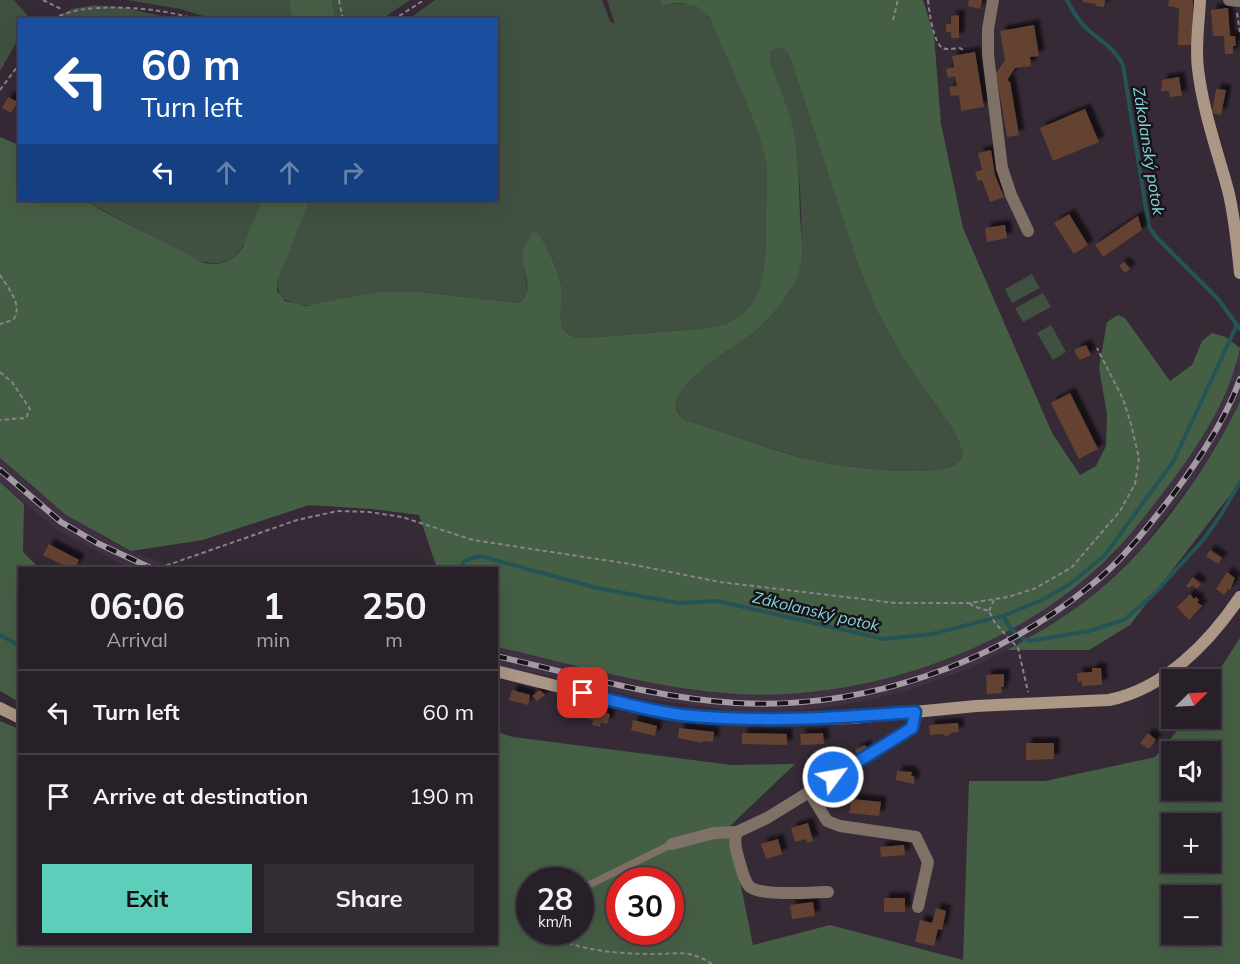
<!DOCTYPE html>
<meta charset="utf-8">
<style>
body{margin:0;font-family:Mulish,sans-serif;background:#342d34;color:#f1f3f6;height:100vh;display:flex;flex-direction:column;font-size:22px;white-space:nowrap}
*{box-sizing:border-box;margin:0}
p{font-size:20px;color:#a5a3a8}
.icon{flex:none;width:33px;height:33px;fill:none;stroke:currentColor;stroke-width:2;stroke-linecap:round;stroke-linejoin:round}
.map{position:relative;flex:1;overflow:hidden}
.panel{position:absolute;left:18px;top:567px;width:480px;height:378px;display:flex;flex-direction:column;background:#282028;border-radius:0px;box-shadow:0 6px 24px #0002,0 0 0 2px #443e45}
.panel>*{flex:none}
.top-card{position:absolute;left:18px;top:18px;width:480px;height:183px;border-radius:0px;box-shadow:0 6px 24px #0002,0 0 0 2px #443e45;background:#1a4fa0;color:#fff;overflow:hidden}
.needle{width:39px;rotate:66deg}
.controls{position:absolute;left:1161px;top:669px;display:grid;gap:12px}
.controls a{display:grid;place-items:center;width:60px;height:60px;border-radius:0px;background:#282028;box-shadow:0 6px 24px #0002,0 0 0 2px #443e45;font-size:30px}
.speed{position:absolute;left:516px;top:867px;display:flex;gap:12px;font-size:30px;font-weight:700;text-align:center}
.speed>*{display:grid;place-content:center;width:78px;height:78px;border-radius:50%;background:#282028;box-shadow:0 6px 24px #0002,0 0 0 2px #443e45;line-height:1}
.speed small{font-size:15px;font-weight:400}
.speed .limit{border:9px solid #d22;background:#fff;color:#111}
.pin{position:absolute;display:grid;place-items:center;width:51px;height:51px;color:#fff;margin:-26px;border-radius:12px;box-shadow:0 3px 9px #0006}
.me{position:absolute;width:66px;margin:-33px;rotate:58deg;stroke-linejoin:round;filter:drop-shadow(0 0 4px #0008)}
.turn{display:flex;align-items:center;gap:21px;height:126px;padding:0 24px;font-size:27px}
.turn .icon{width:78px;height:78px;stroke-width:2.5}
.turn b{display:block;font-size:42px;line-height:51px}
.lanes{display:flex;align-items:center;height:57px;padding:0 24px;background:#0003;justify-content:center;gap:30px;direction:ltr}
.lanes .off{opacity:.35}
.eta{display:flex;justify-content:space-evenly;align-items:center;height:102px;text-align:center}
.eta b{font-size:36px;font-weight:700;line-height:42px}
.action{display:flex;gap:12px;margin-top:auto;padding:12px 24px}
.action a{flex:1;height:69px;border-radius:0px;background:#5cceba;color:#111;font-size:24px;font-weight:700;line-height:69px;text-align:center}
.action a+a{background:#342d34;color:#f1f3f6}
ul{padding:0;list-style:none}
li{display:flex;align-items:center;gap:18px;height:84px;padding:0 24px;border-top:2px solid #443e45}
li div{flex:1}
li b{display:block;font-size:22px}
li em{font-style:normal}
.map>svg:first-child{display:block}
</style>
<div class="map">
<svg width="1240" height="964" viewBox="0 0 1240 964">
<defs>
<filter id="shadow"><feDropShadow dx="5.5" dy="-5.5" stdDeviation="1.5" flood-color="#0009"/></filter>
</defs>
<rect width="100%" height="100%" fill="#352a36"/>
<g fill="#3f3042">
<polygon points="1240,351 1240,402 1230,422 1194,480 1144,545 1096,593 1063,617 1030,637 974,667 906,691 864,701 823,708 784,711 736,711 644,699 497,665 497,647 647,682 783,694 821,691 861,684 902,674 967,651 1021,622 1054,602 1085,579 1111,556 1153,505 1215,414 1228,387"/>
<polygon points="0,458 35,490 101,536 131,551 176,568 129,568 56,529 0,482"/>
</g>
<g fill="#415141">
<polygon points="0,0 14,0 31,19 20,20 19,38 0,71"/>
<polygon points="127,0 289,0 291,14 295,19 214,19 180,9"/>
<polygon points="332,0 410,0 382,19 336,19"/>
<path d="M 435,0 L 602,0 L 610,21 L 615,24 L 607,0 L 660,0 L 661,4 L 690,4 L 704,10 L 713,23 L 747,104 L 758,133 L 767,167 L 765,270 L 760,287 L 751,305 L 742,314 L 726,324 L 701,329 L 584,338 C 548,337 565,301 560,280 C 556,264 546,246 537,233 L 523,261 L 527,287 L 527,296 L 518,303 L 411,291 L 375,292 L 316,305 L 298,305 L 281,298 L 277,286 L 278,277 L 310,200 L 496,200 L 496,20 L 409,19 Z"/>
<polygon points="94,5 126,8 174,19 57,19 71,9"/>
<path d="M 777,48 L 785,49 L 791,60 L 856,259 L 877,311 L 901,355 L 956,434 L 963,454 C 961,459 959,462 955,465 C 931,478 840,467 812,460 C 771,450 729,434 688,421 C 643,396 742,344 757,330 C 772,316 787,299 796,280 C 806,259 800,173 796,148 C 793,133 789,118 785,104 C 781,88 766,67 771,52 Z"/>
<path d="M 84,200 L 262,200 C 249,233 243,275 196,260 Z"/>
<polygon points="1032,274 1040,288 1012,303 1005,289"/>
<polygon points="1043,293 1051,307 1023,322 1015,308"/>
<polygon points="1051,325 1066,352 1053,360 1037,333"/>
</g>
<g fill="#455f45" fill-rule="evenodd">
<polygon points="289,0 332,0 336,19 295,19 291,14"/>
<path d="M 660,0 L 923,0 L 934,35 L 941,124 L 963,228 L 1052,433 L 1080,475 L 1096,466 L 1106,446 L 1107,414 L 1099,368 L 1107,322 L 1118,315 L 1125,318 L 1170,381 L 1192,365 L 1202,341 L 1212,333 L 1226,337 L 1240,348 C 1239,357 1235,365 1233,374 C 1217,420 1188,460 1159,498 C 1137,527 1114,555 1086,578 C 995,656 856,701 737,694 C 655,689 576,665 497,647 L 496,568 L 437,568 L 419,515 L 372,509 L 309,505 L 203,540 L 131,551 L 66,515 L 0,458 L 0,137 L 19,145 L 20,200 L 84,200 L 105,212 L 204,263 C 220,266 234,261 243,247 L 262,200 L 310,200 L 277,282 L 277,291 L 285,301 L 306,306 L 376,292 L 411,291 L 518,303 C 537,294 521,270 523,254 C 524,246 528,239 533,233 L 536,232 C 545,241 560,273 561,287 C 564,307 550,337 584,338 L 701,329 L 726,324 L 742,314 L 751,305 L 760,287 L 765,263 L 767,167 L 758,133 L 747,104 L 710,18 C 697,1 680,2 661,5 ZM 777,48 L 785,49 L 791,60 L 856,259 L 877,311 L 901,355 L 956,434 L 963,454 C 961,459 959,462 955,465 C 931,478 840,467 812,460 C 770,450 729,434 688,421 C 643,398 739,345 753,333 C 767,321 780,307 789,292 C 794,285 798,279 799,271 C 804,254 801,234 800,216 C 799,186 799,155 792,125 C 787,103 776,82 770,60 L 771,52 Z"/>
<path d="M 1240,402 L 1240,482 L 1130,625 L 1089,650 L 1007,650 C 1038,633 1069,615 1097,592 C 1155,544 1207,469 1240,402 Z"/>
<polygon points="0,482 24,504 23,552 39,568 20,568 19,702 0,691"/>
<path d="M 1240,638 L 1240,964 L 0,964 L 0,721 L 19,729 L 20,944 L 496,944 L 497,732 L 513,737 L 732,765 L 795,764 L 729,827 L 753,945 L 830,925 L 963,960 L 969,781 L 1045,781 L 1155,757 L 1187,719 L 1210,718 L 1211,683 ZM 1172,752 L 1210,752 L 1210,790 L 1172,790 ZM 1172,824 L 1210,824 L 1210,862 L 1172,862 ZM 530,880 L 580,880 L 580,932 L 530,932 ZM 620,880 L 670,880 L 670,932 L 620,932 ZM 1172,896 L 1210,896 L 1210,934 L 1172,934 Z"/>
</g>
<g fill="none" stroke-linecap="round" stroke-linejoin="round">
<g stroke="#245456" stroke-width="4">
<path d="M 1067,0 C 1072,10 1078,20 1086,28 C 1100,41 1115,48 1123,65 L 1149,227 L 1157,238 L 1218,299 L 1240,329"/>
<path d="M 459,568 L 466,560 L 480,556 L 597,588 L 678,603 L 717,601 L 884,639 L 932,634 L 1003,616 C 1009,628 1017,638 1030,641 L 1089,631 L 1124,620 L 1153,595 L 1204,539 L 1222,513 L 1240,482"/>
<polyline points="1003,616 1042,600 1069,585 1105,555 1173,462 1237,325"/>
<polyline points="0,635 20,646"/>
</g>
</g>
<g fill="#634332" filter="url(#shadow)">
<polygon points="969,0 982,0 980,9 968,6"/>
<polygon points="1083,0 1105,0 1104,7 1096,6 1096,4 1083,2"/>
<polygon points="1169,0 1193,0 1192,45 1178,45 1179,8 1168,6"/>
<polygon points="1228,8 1230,36 1235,36 1236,46 1233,46 1233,54 1225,54 1224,36 1213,36 1211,10"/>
<polygon points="959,15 959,38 951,38 951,32 946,32 946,24 951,24 951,16"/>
<polygon points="1034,25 1039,56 1030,57 1031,66 1015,68 1007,80 1010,82 1019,135 1007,137 996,73 1005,60 1000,31"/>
<polygon points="975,52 984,107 961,111 959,95 951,96 949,87 957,86 955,76 948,78 946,69 954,67 952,56"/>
<polygon points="1179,77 1182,96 1170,97 1169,91 1161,91 1162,80"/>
<polygon points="1216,89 1226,90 1221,115 1212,113"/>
<polygon points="8,97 18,102 11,113 2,108"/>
<polygon points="1085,109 1099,142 1053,161 1040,128"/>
<polygon points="991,150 995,175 1004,197 990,202 982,180 978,181 975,172 982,170 978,153"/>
<polygon points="1069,214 1088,245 1074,254 1054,223"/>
<polygon points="1138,216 1142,230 1103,257 1095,245"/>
<polygon points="1005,225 1007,238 987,242 985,228"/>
<polygon points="1124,262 1130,269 1125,273 1119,266"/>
<polygon points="1086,345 1091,355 1080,360 1076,355 1075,349"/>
<polygon points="1070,393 1098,449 1079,459 1051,403"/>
<polygon points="49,544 79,560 75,568 69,568 43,555"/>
<polygon points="1210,550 1222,558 1218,564 1206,556"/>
<polygon points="1227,572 1235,578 1230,590 1228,589 1224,595 1216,589"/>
<polygon points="1193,577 1201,584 1197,589 1192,585 1189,588 1186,586"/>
<polygon points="1190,594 1194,599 1196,597 1199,600 1197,602 1202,606 1189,620 1177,607"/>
<polygon points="1092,668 1101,668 1102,685 1082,686 1082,681 1078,682 1077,673 1092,672"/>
<polygon points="1004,674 1004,687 1001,687 1002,693 987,694 986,675"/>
<polygon points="512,690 530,695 528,705 509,700"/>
<polygon points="540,690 545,695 537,701 532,696"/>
<polygon points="576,706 610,714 607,724 601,722 600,727 592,725 593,720 573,715"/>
<polygon points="633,720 657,726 655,736 631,730"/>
<polygon points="958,723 959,732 950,733 950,735 945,736 944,734 930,735 929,725"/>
<polygon points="679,728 714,732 713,742 703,741 702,743 678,738"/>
<polygon points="742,733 787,734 787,745 742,744"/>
<polygon points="823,733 824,744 801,745 800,734"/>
<polygon points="1148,733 1156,740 1149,749 1140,743"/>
<polygon points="1026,743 1054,743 1054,759 1026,760"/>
<polygon points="865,745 867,750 857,754 855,750"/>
<polygon points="897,771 912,772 911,776 914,776 914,784 896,780"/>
<polygon points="852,799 881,802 879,816 849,813"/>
<polygon points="808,823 813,841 807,843 806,839 795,842 791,828"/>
<polygon points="778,839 782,854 766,859 761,844"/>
<polygon points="904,845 905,855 881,857 880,847"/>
<rect x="884" y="898" width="21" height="14"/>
<polygon points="813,902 815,916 792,919 790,905"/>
<polygon points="936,908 946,911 942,930 938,929 934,946 915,942 920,920 932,923"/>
</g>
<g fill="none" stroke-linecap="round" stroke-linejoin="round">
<g stroke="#8a818b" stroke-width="2" stroke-dasharray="4.5 3" stroke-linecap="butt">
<polyline points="43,0 63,10"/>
<polyline points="339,0 343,20"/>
<path d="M 928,0 C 929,11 933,39 941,47 C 945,51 955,48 960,48 L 963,50"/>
<polyline points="1237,13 1240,32"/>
<path d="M 53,20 C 77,0 164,7 197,20"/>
<polyline points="393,20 424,0"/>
<polyline points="893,20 898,0"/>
<polyline points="0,90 20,63"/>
<path d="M 0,275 C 8,288 24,306 13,320 L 0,324"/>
<polyline points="0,372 12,382 30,409 26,418 0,420"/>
<polyline points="112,568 115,568"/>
<polyline points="159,568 297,520 338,511 369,512 402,517 473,540 630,564 720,582 895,603 970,603 1008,597 1036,588 1072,567 1120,511 1135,484 1139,458 1131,424 1123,399 1097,348"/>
<polyline points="970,603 973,606 989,611 995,623 1018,648 1028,692"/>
<polyline points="989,611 994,600"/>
<path d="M 549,932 C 570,951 624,954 653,954 C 678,954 689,949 712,964"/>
</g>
<polyline stroke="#7f7166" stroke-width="7" points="589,885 672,844"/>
<g stroke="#7f7166" stroke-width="12">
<polyline points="993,0 988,29 988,55 1002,168 1011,195 1028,231"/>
<polyline points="810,793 827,821 840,826 916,837 928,862 918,907"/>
<polyline points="672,844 714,833 737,832"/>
<path d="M 828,892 C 812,892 760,897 749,886 C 744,880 742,870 740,864 C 737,853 733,842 737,832 L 767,818 L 905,733 L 912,728 L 915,712"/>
</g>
<polyline stroke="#7f7166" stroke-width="12" points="1229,0 1240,1"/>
<g stroke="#ac9685" stroke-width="12">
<path d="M 1200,0 C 1199,23 1195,46 1198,69 C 1203,111 1217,150 1228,190 C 1235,218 1237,245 1240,273"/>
<path d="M 496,671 L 648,709 L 681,715 L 736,718 L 777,720 L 853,718 L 976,706 L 1109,700 C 1164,689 1209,643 1240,597"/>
<polyline points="0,708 20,718"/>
</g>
<defs>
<g id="rail">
<polyline points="0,470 61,522 97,543 151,568"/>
<path d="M 496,656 C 575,674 655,698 736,703 C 862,710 993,665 1090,586 C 1122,561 1147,528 1172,496 C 1199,460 1225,421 1240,379"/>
</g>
</defs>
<use href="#rail" stroke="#a49ba5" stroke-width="6"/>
<use href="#rail" stroke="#19141a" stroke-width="4" stroke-dasharray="11" stroke-linecap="butt"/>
</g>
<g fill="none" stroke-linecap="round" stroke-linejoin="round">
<defs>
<path id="route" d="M 583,693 C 616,701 648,711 682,715 C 760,723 837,718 915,712 L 912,728 L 833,777"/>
</defs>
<use href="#route" stroke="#114b97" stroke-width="15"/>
<use href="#route" stroke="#1a73e8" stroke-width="10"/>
</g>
<g text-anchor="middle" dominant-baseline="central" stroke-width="5" stroke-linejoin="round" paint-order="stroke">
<g font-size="16" font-style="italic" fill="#83d7db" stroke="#19141a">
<text transform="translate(1149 151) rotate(81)">Zákolanský potok</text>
<text transform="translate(816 611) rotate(13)">Zákolanský potok</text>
</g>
</g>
</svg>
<div class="controls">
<a><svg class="needle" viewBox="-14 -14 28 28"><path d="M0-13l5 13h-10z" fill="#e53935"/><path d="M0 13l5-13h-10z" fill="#a5a3a8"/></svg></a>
<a><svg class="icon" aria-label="sound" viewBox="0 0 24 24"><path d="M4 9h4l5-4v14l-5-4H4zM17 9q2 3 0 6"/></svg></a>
<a>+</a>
<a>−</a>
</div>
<div class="speed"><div>28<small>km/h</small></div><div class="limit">30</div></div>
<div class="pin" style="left:583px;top:693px;background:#d93025"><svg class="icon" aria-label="arrive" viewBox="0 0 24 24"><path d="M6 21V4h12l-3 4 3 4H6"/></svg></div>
<svg class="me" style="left:833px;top:777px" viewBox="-20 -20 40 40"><circle r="17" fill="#1a73e8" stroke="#fff" stroke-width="3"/><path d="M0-11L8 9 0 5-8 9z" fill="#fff"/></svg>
<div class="top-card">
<div class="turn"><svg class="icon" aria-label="left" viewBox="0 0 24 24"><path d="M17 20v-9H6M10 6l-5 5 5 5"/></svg><div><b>60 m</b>Turn left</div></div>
<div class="lanes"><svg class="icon" aria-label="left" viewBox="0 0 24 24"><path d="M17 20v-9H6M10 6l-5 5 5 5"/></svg><svg class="icon off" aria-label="ahead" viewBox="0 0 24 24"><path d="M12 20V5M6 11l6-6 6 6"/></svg><svg class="icon off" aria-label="ahead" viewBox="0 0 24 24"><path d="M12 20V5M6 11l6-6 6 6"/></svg><svg class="icon off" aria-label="right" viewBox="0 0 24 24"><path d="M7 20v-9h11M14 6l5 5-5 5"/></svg></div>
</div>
<section class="panel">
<div class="eta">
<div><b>06:06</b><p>Arrival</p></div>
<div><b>1</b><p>min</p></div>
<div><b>250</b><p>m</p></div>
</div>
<ul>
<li><svg class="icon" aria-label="left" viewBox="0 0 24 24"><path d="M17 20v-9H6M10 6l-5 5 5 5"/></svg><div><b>Turn left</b></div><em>60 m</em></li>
<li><svg class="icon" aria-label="arrive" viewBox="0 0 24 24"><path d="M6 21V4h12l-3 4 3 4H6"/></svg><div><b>Arrive at destination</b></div><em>190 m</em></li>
</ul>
<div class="action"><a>Exit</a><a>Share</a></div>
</section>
</div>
